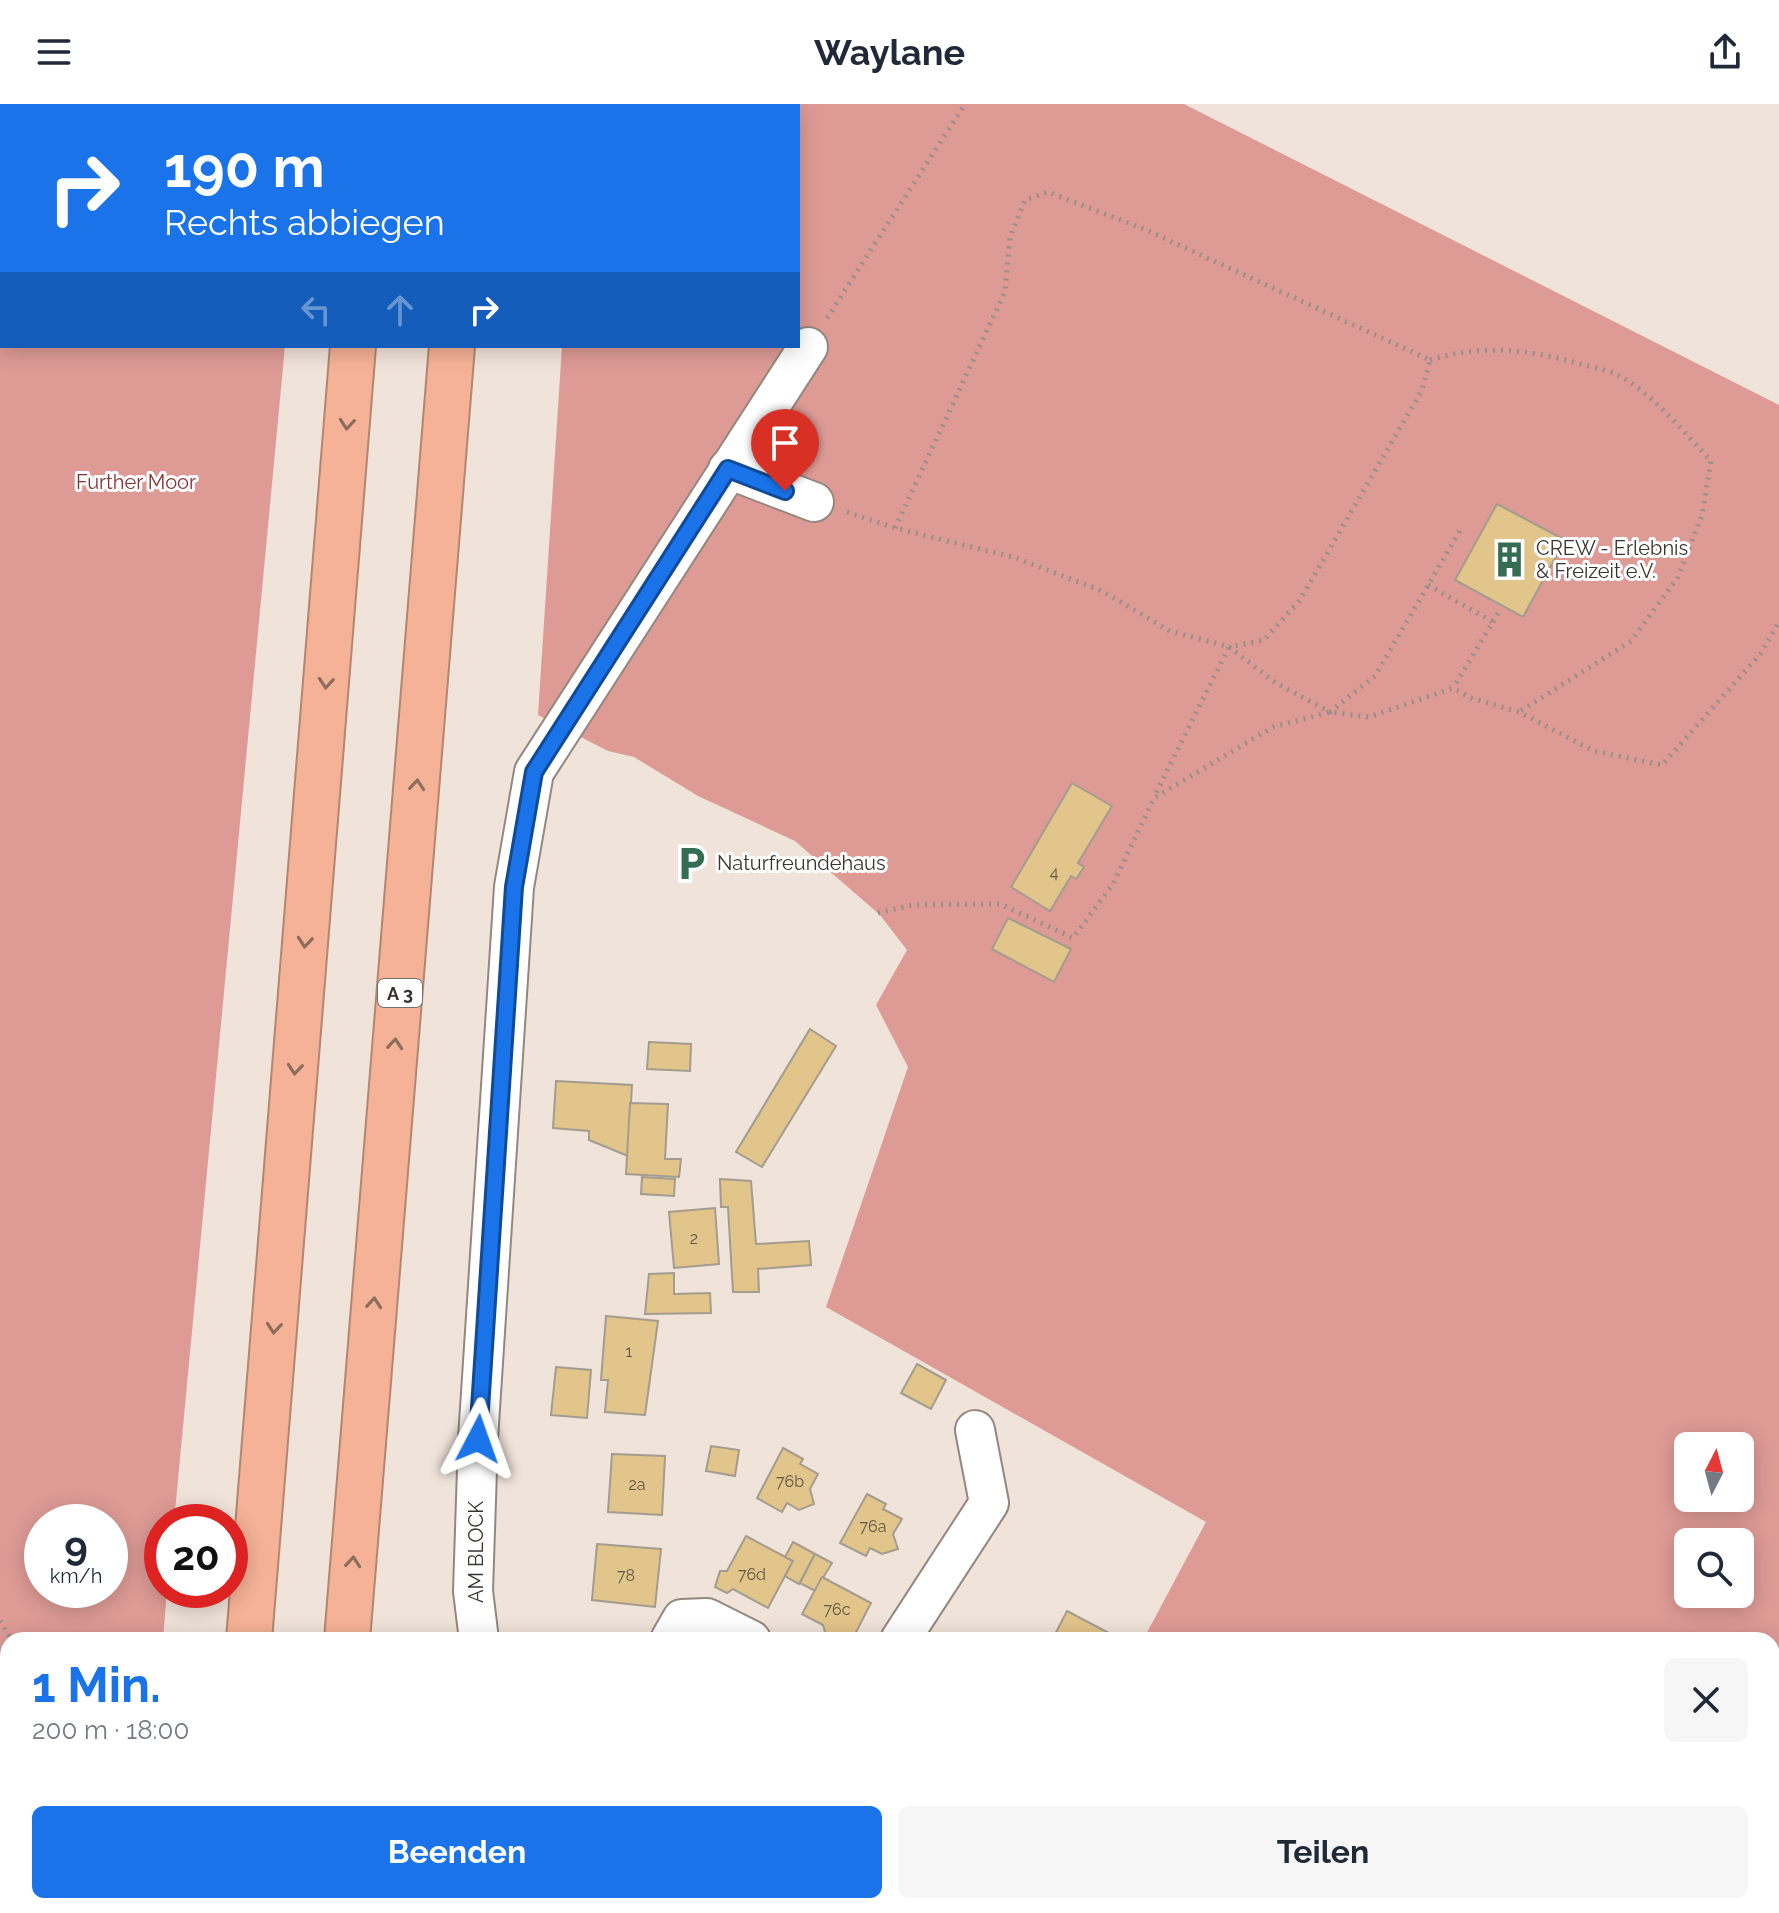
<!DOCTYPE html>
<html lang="de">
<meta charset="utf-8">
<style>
body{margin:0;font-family:Raleway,sans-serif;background:#f6f6f7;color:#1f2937;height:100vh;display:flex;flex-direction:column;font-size:30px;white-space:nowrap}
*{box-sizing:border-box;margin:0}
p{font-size:26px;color:#747a83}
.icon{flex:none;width:44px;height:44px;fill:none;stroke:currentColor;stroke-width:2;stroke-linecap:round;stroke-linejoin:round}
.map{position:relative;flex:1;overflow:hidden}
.panel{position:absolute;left:0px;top:1528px;width:1780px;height:282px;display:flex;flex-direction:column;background:#fff;border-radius:24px 24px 0 0;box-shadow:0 4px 20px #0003}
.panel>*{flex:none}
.guide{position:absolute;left:0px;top:0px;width:800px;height:244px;box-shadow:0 4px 20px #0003;background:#1a73e8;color:#fff;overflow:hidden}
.needle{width:52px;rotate:6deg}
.controls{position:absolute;left:1674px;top:1328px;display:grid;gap:16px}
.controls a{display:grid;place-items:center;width:80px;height:80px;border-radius:12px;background:#fff;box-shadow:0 4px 20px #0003;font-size:40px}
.speed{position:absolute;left:24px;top:1400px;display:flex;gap:16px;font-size:40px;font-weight:700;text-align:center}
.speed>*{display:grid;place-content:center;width:104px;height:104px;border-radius:50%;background:#fff;box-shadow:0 4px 20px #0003;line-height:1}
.speed small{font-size:20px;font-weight:400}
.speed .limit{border:12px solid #d22;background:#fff;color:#111}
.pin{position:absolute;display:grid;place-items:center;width:68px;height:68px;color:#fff;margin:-82px -34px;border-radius:50% 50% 50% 0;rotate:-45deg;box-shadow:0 0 8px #0007}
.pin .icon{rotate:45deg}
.me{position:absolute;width:88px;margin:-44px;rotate:4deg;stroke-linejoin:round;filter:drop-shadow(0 0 6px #0008)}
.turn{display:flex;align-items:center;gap:28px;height:168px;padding:0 32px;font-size:36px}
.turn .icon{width:104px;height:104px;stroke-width:2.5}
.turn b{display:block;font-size:56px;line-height:68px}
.lanes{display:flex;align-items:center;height:76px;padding:0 32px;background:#0003;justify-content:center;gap:40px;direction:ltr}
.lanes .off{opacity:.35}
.round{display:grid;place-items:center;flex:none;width:84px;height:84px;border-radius:12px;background:#f6f6f7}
.summary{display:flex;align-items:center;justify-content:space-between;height:136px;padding:0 32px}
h1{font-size:48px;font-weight:700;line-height:60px;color:#1a73e8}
.button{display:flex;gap:16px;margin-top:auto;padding:16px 32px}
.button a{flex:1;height:92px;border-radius:12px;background:#1a73e8;color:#fff;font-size:32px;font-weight:700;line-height:92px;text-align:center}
.button a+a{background:#f6f6f7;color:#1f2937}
header{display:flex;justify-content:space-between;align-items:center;height:104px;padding:0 32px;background:#fff;font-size:36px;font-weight:700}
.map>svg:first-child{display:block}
</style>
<header><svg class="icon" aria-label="menu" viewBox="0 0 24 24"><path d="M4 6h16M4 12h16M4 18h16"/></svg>Waylane<svg class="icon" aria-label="share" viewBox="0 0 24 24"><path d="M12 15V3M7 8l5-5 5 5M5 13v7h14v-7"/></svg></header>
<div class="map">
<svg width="1779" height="1809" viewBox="0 0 1779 1809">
<rect width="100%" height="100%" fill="#f0e3d9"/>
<g fill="#de9b96" fill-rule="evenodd">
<path d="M 0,0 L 308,0 L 2,2 L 2,242 L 285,242 L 174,1418 L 162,1418 L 162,1486 L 167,1486 L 163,1536 L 8,1536 L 8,1802 L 138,1802 L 137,1809 L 0,1809 ZM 42,1418 L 110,1418 L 110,1486 L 42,1486 Z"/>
<path d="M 579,0 L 1184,0 L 1779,301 L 1779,1809 L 1651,1809 L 1637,1802 L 1772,1802 L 1772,1536 L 1143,1536 L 1206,1418 L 826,1203 L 908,963 L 876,901 L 907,846 L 880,811 L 795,737 L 698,692 L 634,653 L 608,647 L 538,611 L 562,242 L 798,242 L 798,2 ZM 1688,1342 L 1740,1342 L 1740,1394 L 1688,1394 ZM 1688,1438 L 1740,1438 L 1740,1490 L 1688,1490 Z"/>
</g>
<g fill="#e2c58b" stroke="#a39c8f" stroke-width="2">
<polygon points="1497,400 1565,436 1523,513 1455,476"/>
<polygon points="1072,679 1112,702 1078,759 1084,763 1076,775 1071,772 1050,807 1011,783"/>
<polygon points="1008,814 1071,845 1054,878 992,845"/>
<polygon points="810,925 836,942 762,1063 736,1048"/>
<polygon points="649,938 691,940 690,967 647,965"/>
<polygon points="556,977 632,981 628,1052 589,1036 589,1027 553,1024"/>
<polygon points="630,999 668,1000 665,1055 681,1055 679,1073 626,1070"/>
<polygon points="642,1073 675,1075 674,1092 641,1090"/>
<polygon points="720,1075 751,1077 756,1140 809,1137 811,1161 758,1165 759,1188 733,1188 728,1103 721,1103"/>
<polygon points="715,1104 719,1160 674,1164 669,1108"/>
<polygon points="674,1169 674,1190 710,1189 711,1209 645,1210 649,1170"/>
<polygon points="606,1212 658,1217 645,1311 605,1308 608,1276 601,1276"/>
<polygon points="917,1260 946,1276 931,1305 901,1289"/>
<polygon points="556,1263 591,1266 587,1314 551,1311"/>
<polygon points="711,1342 739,1346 735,1372 706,1367"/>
<polygon points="783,1344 803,1355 800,1360 818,1370 810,1385 814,1400 799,1406 787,1399 782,1408 757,1394"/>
<polygon points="612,1350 665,1352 662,1411 608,1408"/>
<polygon points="867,1390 886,1400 883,1405 902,1415 893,1430 898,1445 882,1450 870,1444 866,1452 840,1439"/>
<polygon points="746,1432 793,1457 768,1504 733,1485 727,1489 715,1483 720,1467 727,1467"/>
<polygon points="793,1438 815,1450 799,1480 785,1472 793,1457 785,1453"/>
<polygon points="597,1440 661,1445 655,1503 592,1496"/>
<polygon points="815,1450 832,1459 815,1487 800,1479"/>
<polygon points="822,1473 871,1499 852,1536 843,1532 827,1535 823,1521 802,1510"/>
<polygon points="1067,1507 1122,1536 1052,1536"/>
<polygon points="571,1802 634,1802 638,1804 635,1809 566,1809"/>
<polygon points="1026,1802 1103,1802 1100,1809 1023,1809"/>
<polygon points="1256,1802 1331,1802 1327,1809 1252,1809"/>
</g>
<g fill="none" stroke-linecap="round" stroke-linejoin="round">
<defs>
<g id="minor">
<polyline points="728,365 814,398"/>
<polyline points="479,1536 473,1487 478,1335 514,783 534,668 808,243"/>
<polyline points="670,1536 682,1515 707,1514 751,1536"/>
<polyline points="900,1536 989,1399 975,1326"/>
<polyline points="780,1802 788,1809"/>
<polyline points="1360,1809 1364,1802"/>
</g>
<g id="major">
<polyline points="0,1604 8,1616"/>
<polyline points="114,1802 118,1809"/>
</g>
<g id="highway">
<polyline points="373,2 373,0"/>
<polyline points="470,2 470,0"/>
<polyline points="249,1536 353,242"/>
<polyline points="347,1536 452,242"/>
<polyline points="227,1809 228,1802"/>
<polyline points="325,1809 326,1802"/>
</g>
</defs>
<use href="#minor" stroke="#94887e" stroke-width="42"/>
<use href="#major" stroke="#b38672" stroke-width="48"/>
<use href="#highway" stroke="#b38672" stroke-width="48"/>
<g stroke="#988f88" stroke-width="5" stroke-dasharray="2 6" stroke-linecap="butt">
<polyline points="827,214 965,0"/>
<path d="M 1430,256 C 1482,240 1528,245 1580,260 C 1591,263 1605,265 1616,270 C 1650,287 1685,329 1711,357 L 1702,411 L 1678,473 L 1631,537 L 1519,608"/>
<polyline points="847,408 895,424 1016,454 1102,487 1170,527 1229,543 1154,693"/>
<polyline points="895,424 1005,188 1010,133 1025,96 1048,88 1144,125 1430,256 1422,286 1300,496 1264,536 1229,543"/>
<polyline points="1428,481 1493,518 1453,584"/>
<polyline points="1493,518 1498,509"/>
<polyline points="1229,543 1276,579 1330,608 1375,572 1461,425"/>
<polyline points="878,809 912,801 1000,800 1073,834 1113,780 1154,694 1273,623 1330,608 1369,613 1453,584 1471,594 1519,608 1594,647 1662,661 1761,549 1779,518"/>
<polyline points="0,1517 12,1536"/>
<polyline points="8,1690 8,1694"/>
<polyline points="63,1802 67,1809"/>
<polyline points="165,1802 169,1809"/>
<polyline points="433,1809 434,1802"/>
</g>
<use href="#minor" stroke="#fff" stroke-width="38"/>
<use href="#major" stroke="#f9d1c0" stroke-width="44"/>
<use href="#highway" stroke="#f5b296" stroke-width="44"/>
</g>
<defs><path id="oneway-chevron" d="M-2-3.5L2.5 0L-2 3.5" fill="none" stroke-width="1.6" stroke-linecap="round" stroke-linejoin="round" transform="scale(2)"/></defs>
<g stroke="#8d6d5d">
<use href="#oneway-chevron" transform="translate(347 320) rotate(95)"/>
<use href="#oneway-chevron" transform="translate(326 579) rotate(95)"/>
<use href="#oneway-chevron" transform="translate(417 681) rotate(-85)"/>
<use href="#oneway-chevron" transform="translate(305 838) rotate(95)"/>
<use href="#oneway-chevron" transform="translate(395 940) rotate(-85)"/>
<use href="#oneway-chevron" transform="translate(295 965) rotate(95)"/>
<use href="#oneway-chevron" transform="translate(374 1199) rotate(-85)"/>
<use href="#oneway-chevron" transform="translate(274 1224) rotate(95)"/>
<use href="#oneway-chevron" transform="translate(353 1458) rotate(-85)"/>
</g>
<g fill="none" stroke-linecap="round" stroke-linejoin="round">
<defs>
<polyline id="route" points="478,1335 514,783 534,668 728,365 785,387"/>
</defs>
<use href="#route" stroke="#114b97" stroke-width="20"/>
<use href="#route" stroke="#1a73e8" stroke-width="14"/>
</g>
<defs>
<symbol id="building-bare" viewBox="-9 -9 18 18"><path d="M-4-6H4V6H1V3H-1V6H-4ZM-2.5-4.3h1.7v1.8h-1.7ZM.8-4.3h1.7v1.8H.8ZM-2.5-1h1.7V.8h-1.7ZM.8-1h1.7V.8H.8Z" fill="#346c54" stroke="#fff" stroke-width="2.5" paint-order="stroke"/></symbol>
<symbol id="parking-bare" viewBox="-9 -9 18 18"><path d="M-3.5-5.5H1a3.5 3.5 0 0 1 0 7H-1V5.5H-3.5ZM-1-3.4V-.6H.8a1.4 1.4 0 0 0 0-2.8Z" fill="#346c54" stroke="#fff" stroke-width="2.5" paint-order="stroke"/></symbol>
</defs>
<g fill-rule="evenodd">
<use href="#building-bare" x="1484" y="430" width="51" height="51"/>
<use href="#parking-bare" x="666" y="734" width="51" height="51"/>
</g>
<g text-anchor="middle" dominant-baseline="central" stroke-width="6" stroke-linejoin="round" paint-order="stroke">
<g font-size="16" fill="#625846">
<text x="1054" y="768">4</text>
<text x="694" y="1134">2</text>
<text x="629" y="1247">1</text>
<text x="790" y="1377">76b</text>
<text x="637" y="1380">2a</text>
<text x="873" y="1422">76a</text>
<text x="752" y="1470">76d</text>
<text x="626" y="1471">78</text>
<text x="837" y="1505">76c</text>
</g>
<rect fill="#fff" stroke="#74716d" stroke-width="2" x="378" y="875" width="44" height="28" rx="6"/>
<g font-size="18" font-weight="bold" fill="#38342f">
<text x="400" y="889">A 3</text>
</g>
<g font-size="20" fill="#833331" stroke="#fff">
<text x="136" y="378">Further Moor</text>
</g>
<g font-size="20" fill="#38342f" stroke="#fff" text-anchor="start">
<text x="1536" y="444">CREW - Erlebnis<tspan x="1536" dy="23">&amp; Freizeit e.V.</tspan></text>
<text x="717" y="759">Naturfreundehaus</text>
</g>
<g font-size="20" fill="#38342f" stroke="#fff">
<text transform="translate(476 1448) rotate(-90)">AM BLOCK</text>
</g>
</g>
</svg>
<div class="controls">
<a><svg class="needle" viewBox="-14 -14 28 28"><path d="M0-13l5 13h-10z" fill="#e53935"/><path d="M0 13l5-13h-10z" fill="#747a83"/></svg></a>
<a><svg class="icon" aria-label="search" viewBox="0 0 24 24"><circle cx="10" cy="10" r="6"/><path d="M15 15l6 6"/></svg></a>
</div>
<div class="speed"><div>9<small>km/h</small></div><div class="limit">20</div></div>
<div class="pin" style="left:785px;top:387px;background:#d93025"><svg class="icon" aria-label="arrive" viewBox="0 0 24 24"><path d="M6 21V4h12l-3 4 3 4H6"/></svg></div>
<svg class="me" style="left:478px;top:1335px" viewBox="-20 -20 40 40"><path d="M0-17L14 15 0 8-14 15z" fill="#1a73e8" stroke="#fff" stroke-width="4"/></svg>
<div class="guide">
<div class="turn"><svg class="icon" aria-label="right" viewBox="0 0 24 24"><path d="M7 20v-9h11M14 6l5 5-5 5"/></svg><div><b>190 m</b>Rechts abbiegen</div></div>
<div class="lanes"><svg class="icon off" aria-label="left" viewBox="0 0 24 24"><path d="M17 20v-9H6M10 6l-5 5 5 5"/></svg><svg class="icon off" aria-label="ahead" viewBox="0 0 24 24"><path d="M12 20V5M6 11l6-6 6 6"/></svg><svg class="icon" aria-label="right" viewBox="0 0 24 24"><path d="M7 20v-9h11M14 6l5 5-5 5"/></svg></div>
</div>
<section class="panel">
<div class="summary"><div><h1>1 Min.</h1><p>200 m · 18:00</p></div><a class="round"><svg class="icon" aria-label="close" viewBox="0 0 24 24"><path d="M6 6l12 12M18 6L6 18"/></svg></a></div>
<div class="button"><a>Beenden</a><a>Teilen</a></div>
</section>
</div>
